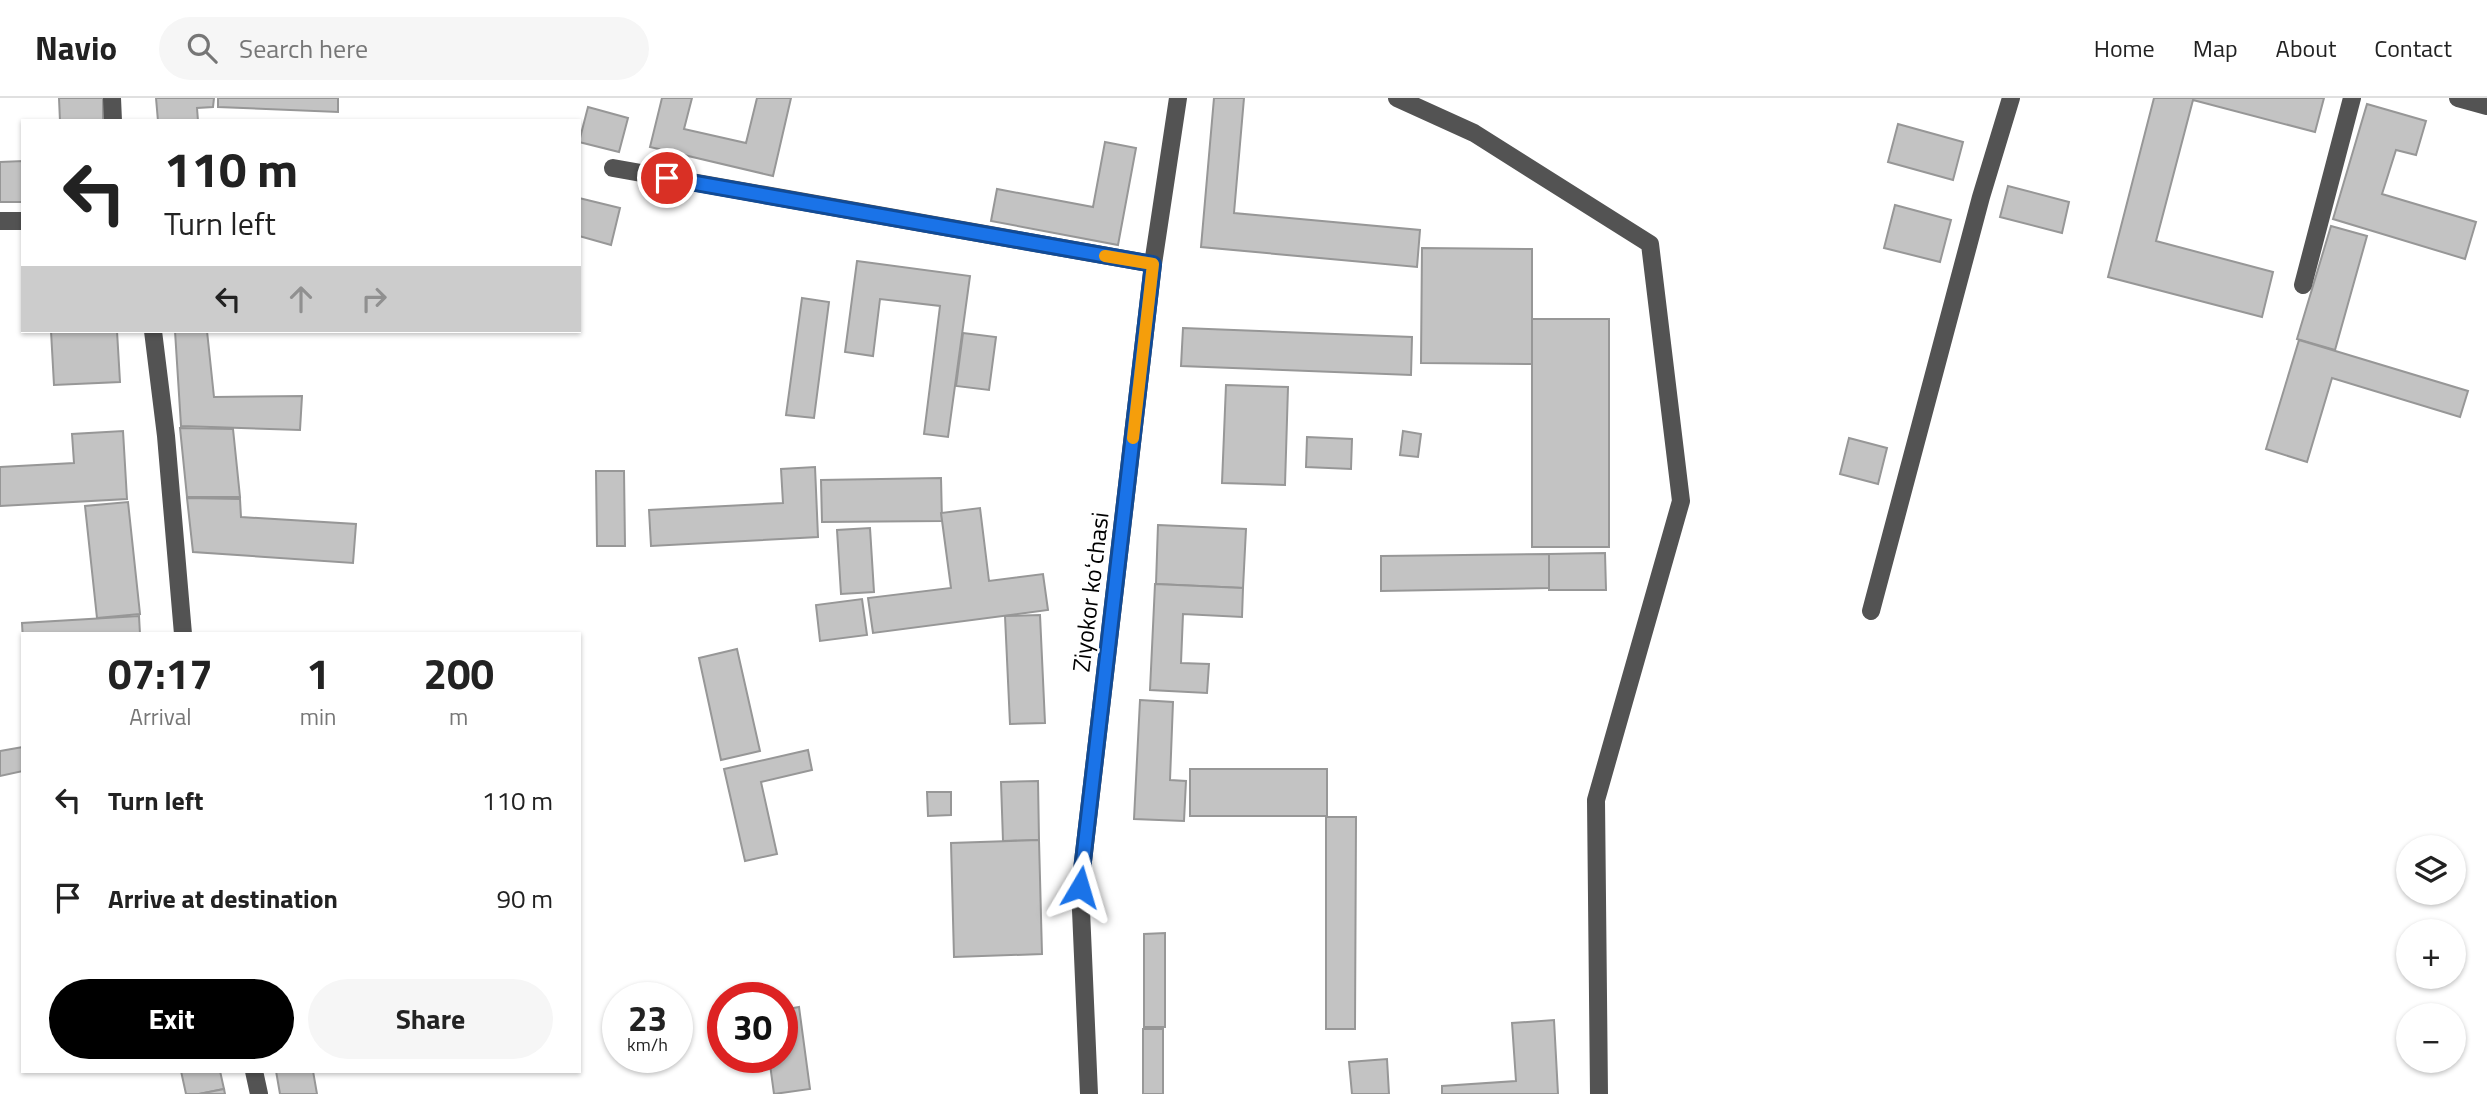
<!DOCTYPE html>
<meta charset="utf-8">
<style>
body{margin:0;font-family:"Titillium Web",sans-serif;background:#f6f6f6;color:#222;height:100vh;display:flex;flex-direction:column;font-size:26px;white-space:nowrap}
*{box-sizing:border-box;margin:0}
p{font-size:23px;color:#767676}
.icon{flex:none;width:38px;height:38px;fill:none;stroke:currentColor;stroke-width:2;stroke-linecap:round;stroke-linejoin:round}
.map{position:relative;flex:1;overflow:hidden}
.details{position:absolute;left:21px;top:534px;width:560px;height:441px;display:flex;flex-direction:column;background:#fff;border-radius:0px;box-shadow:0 2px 5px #0004}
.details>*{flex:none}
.hud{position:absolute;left:21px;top:21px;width:560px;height:214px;border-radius:0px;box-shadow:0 2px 5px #0004;background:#fff;color:#222;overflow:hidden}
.buttons{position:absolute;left:2396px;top:737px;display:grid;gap:14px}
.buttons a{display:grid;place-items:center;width:70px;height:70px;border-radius:50%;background:#fff;box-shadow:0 2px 5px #0004;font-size:35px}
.speed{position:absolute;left:602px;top:884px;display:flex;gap:14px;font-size:35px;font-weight:700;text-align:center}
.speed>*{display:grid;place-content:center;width:91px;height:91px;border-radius:50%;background:#fff;box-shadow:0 2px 5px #0004;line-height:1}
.speed small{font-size:18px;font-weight:400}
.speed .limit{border:10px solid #d22;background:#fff;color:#111}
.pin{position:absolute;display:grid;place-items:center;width:60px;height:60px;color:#fff;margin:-30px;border:4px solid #fff;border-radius:50%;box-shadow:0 2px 7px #0007}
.me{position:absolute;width:77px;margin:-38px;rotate:7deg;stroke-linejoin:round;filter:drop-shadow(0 0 5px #0008)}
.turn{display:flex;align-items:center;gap:24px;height:147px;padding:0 28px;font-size:32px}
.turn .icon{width:91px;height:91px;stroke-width:2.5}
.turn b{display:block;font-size:49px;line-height:60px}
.lanes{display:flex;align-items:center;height:66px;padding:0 28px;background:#0003;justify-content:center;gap:35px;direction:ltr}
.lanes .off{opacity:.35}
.eta{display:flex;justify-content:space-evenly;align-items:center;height:119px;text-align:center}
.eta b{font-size:42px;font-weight:700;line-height:49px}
.action{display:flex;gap:14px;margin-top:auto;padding:14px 28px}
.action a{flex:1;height:80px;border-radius:42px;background:#000;color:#fff;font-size:28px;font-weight:700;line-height:80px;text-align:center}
.action a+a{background:#f6f6f6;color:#222}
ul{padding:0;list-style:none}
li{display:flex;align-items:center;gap:21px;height:98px;padding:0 28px}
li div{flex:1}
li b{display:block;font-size:26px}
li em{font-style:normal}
header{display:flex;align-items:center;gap:42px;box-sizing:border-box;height:98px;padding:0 35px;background:#fff;border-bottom:2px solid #e0e0e0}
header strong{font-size:33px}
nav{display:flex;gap:38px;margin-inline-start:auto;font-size:24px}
.search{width:490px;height:63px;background:#f6f6f6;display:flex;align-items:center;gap:18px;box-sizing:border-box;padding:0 24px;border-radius:38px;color:#767676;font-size:26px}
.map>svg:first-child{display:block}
</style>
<header>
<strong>Navio</strong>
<div class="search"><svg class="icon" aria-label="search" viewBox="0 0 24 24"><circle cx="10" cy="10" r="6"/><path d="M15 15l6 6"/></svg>Search here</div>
<nav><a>Home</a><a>Map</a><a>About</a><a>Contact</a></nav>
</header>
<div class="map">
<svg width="2487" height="996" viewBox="0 0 2487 996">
<rect width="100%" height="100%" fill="#fff"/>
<g fill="#c3c3c3" stroke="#979797" stroke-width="2">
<polygon points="59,0 103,0 103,23 60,23"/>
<polygon points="156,0 214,0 213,9 197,10 198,23 158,23"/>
<polygon points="218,0 338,0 338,14 218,9"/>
<polygon points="662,0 692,0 684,31 746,45 757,0 791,0 773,78 650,49"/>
<polygon points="1214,0 1244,0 1234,115 1420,132 1417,169 1201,149"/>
<polygon points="2154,0 2324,0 2315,34 2193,2 2156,143 2273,174 2262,219 2108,179"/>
<polygon points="2367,6 2426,23 2416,57 2396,52 2382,96 2476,124 2465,161 2333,121"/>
<polygon points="588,9 628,20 619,54 579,44"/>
<polygon points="1898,26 1963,44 1953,82 1888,64"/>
<polygon points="1105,44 1136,50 1118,147 991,123 997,91 1093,109"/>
<polygon points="23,63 23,104 0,104 0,64"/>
<polygon points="2008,88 2069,104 2062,135 2000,119"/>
<polygon points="579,100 620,110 611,147 579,138"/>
<polygon points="1895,107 1951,122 1940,164 1884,150"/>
<polygon points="2331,128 2367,138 2335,252 2297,241"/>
<polygon points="1422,150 1532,151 1532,266 1421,265"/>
<polygon points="857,163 970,178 948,339 924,336 940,208 880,201 873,258 845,254"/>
<polygon points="802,200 829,204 814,320 786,317"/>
<rect x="1532" y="221" width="77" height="228"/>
<polygon points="1183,230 1412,239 1411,277 1181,268"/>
<polygon points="51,233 117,233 120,284 54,287"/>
<polygon points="175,233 207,233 214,299 302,298 300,332 181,328"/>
<polygon points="963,235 996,239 989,292 956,288"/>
<polygon points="2299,242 2468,293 2460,319 2332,280 2307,364 2266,351"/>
<polygon points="1226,287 1288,289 1285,387 1222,385"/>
<polygon points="180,330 233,331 240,399 187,399"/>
<polygon points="123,333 127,401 0,408 0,369 74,365 72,336"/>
<polygon points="1403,333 1421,336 1418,359 1400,357"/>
<polygon points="1307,339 1352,341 1351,371 1306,369"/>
<polygon points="1849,340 1887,350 1878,386 1840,376"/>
<polygon points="815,369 818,439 651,448 649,412 783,405 781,371"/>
<polygon points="596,373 624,373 625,448 597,448"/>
<polygon points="941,380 942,423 822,424 821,382"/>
<polygon points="187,400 240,401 241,419 356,426 353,465 193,454"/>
<polygon points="128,404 140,516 97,520 85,408"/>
<polygon points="980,410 989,483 1043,476 1048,512 873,535 868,500 951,490 941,415"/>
<polygon points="1158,427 1246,431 1243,490 1156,486"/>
<polygon points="870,430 874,494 841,496 837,432"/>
<polygon points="1605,455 1606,492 1549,492 1549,456"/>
<polygon points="1549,456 1549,490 1381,493 1381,458"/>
<polygon points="1155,486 1243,490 1242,519 1183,516 1181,565 1209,566 1207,595 1150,592"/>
<polygon points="862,501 867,537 820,543 816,507"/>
<polygon points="1040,517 1045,625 1010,626 1005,518"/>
<polygon points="139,518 140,536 23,536 23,544 22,525"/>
<polygon points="737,551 760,653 721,662 699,560"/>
<polygon points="1140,602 1173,604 1170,682 1186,683 1184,723 1134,721"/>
<polygon points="23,649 23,673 0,678 0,653"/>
<polygon points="808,652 812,672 761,684 777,756 745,763 724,671"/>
<rect x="1190" y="671" width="137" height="47"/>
<polygon points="1038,683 1039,742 1003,743 1001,684"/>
<polygon points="927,694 951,694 951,717 928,718"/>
<polygon points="1326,719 1356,719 1355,931 1326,931"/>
<polygon points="1039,742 1042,856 954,859 951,745"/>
<polygon points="1165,835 1165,929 1144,929 1144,836"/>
<polygon points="799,909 810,991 774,996 769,959 782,959 782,912"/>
<polygon points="1554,922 1558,996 1442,996 1442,988 1516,983 1512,925"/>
<rect x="1143" y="931" width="20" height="65"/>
<polygon points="1387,961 1389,996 1352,996 1349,964"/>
<polygon points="181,973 220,973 224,991 199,996 186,996"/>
<polygon points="276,973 313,973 317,996 280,996"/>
<polygon points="224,991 225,996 199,996"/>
</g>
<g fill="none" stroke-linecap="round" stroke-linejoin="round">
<g stroke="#535353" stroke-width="18">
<polyline points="112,0 113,23"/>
<polyline points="1397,0 1474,35 1650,146 1681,403 1596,702 1599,996"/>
<polyline points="2458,0 2487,8"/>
<polyline points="613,70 1153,166"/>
<polyline points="0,123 23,123"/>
<polyline points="2303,187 2352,0"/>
<polyline points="153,233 166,338 183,536"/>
<polyline points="1871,513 1981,99 2011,0"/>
<polyline points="254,973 259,996"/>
<polyline points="1089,996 1080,789 1153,166 1178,0"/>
</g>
</g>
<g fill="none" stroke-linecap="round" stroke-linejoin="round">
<defs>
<polyline id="route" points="667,80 1153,166 1080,789"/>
</defs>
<use href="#route" stroke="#114b97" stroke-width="18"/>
<use href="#route" stroke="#1a73e8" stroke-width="12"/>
<polyline stroke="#f59e0b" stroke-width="12" points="1105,158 1153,166 1133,340"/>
</g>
<g text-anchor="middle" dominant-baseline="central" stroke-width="5" stroke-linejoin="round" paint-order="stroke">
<g font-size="24" fill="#000" stroke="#fff">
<text transform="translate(1090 494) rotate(-83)">Ziyokor koʻchasi</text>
</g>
</g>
</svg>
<div class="buttons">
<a><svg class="icon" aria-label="layers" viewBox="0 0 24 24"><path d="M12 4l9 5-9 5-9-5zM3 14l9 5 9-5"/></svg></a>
<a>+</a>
<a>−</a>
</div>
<div class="speed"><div>23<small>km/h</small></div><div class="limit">30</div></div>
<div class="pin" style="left:667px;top:80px;background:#d93025"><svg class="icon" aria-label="arrive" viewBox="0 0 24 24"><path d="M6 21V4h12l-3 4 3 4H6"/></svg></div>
<svg class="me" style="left:1080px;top:789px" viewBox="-20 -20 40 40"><path d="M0-17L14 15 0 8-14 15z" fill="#1a73e8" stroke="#fff" stroke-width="4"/></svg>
<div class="hud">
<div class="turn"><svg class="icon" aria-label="left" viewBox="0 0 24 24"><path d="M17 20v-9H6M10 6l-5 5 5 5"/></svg><div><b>110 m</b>Turn left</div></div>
<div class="lanes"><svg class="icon" aria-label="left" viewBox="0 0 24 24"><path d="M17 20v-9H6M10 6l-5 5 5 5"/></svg><svg class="icon off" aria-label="ahead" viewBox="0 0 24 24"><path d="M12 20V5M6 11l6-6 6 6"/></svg><svg class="icon off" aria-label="right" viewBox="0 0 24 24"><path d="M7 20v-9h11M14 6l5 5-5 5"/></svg></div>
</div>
<section class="details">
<div class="eta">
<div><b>07:17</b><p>Arrival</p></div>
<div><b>1</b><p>min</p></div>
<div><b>200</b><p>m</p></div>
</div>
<ul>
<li><svg class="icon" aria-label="left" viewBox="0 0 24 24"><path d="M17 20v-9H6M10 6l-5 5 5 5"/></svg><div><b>Turn left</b></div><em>110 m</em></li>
<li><svg class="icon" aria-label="arrive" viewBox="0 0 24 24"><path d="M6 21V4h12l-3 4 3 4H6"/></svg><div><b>Arrive at destination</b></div><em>90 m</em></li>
</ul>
<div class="action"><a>Exit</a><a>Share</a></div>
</section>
</div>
